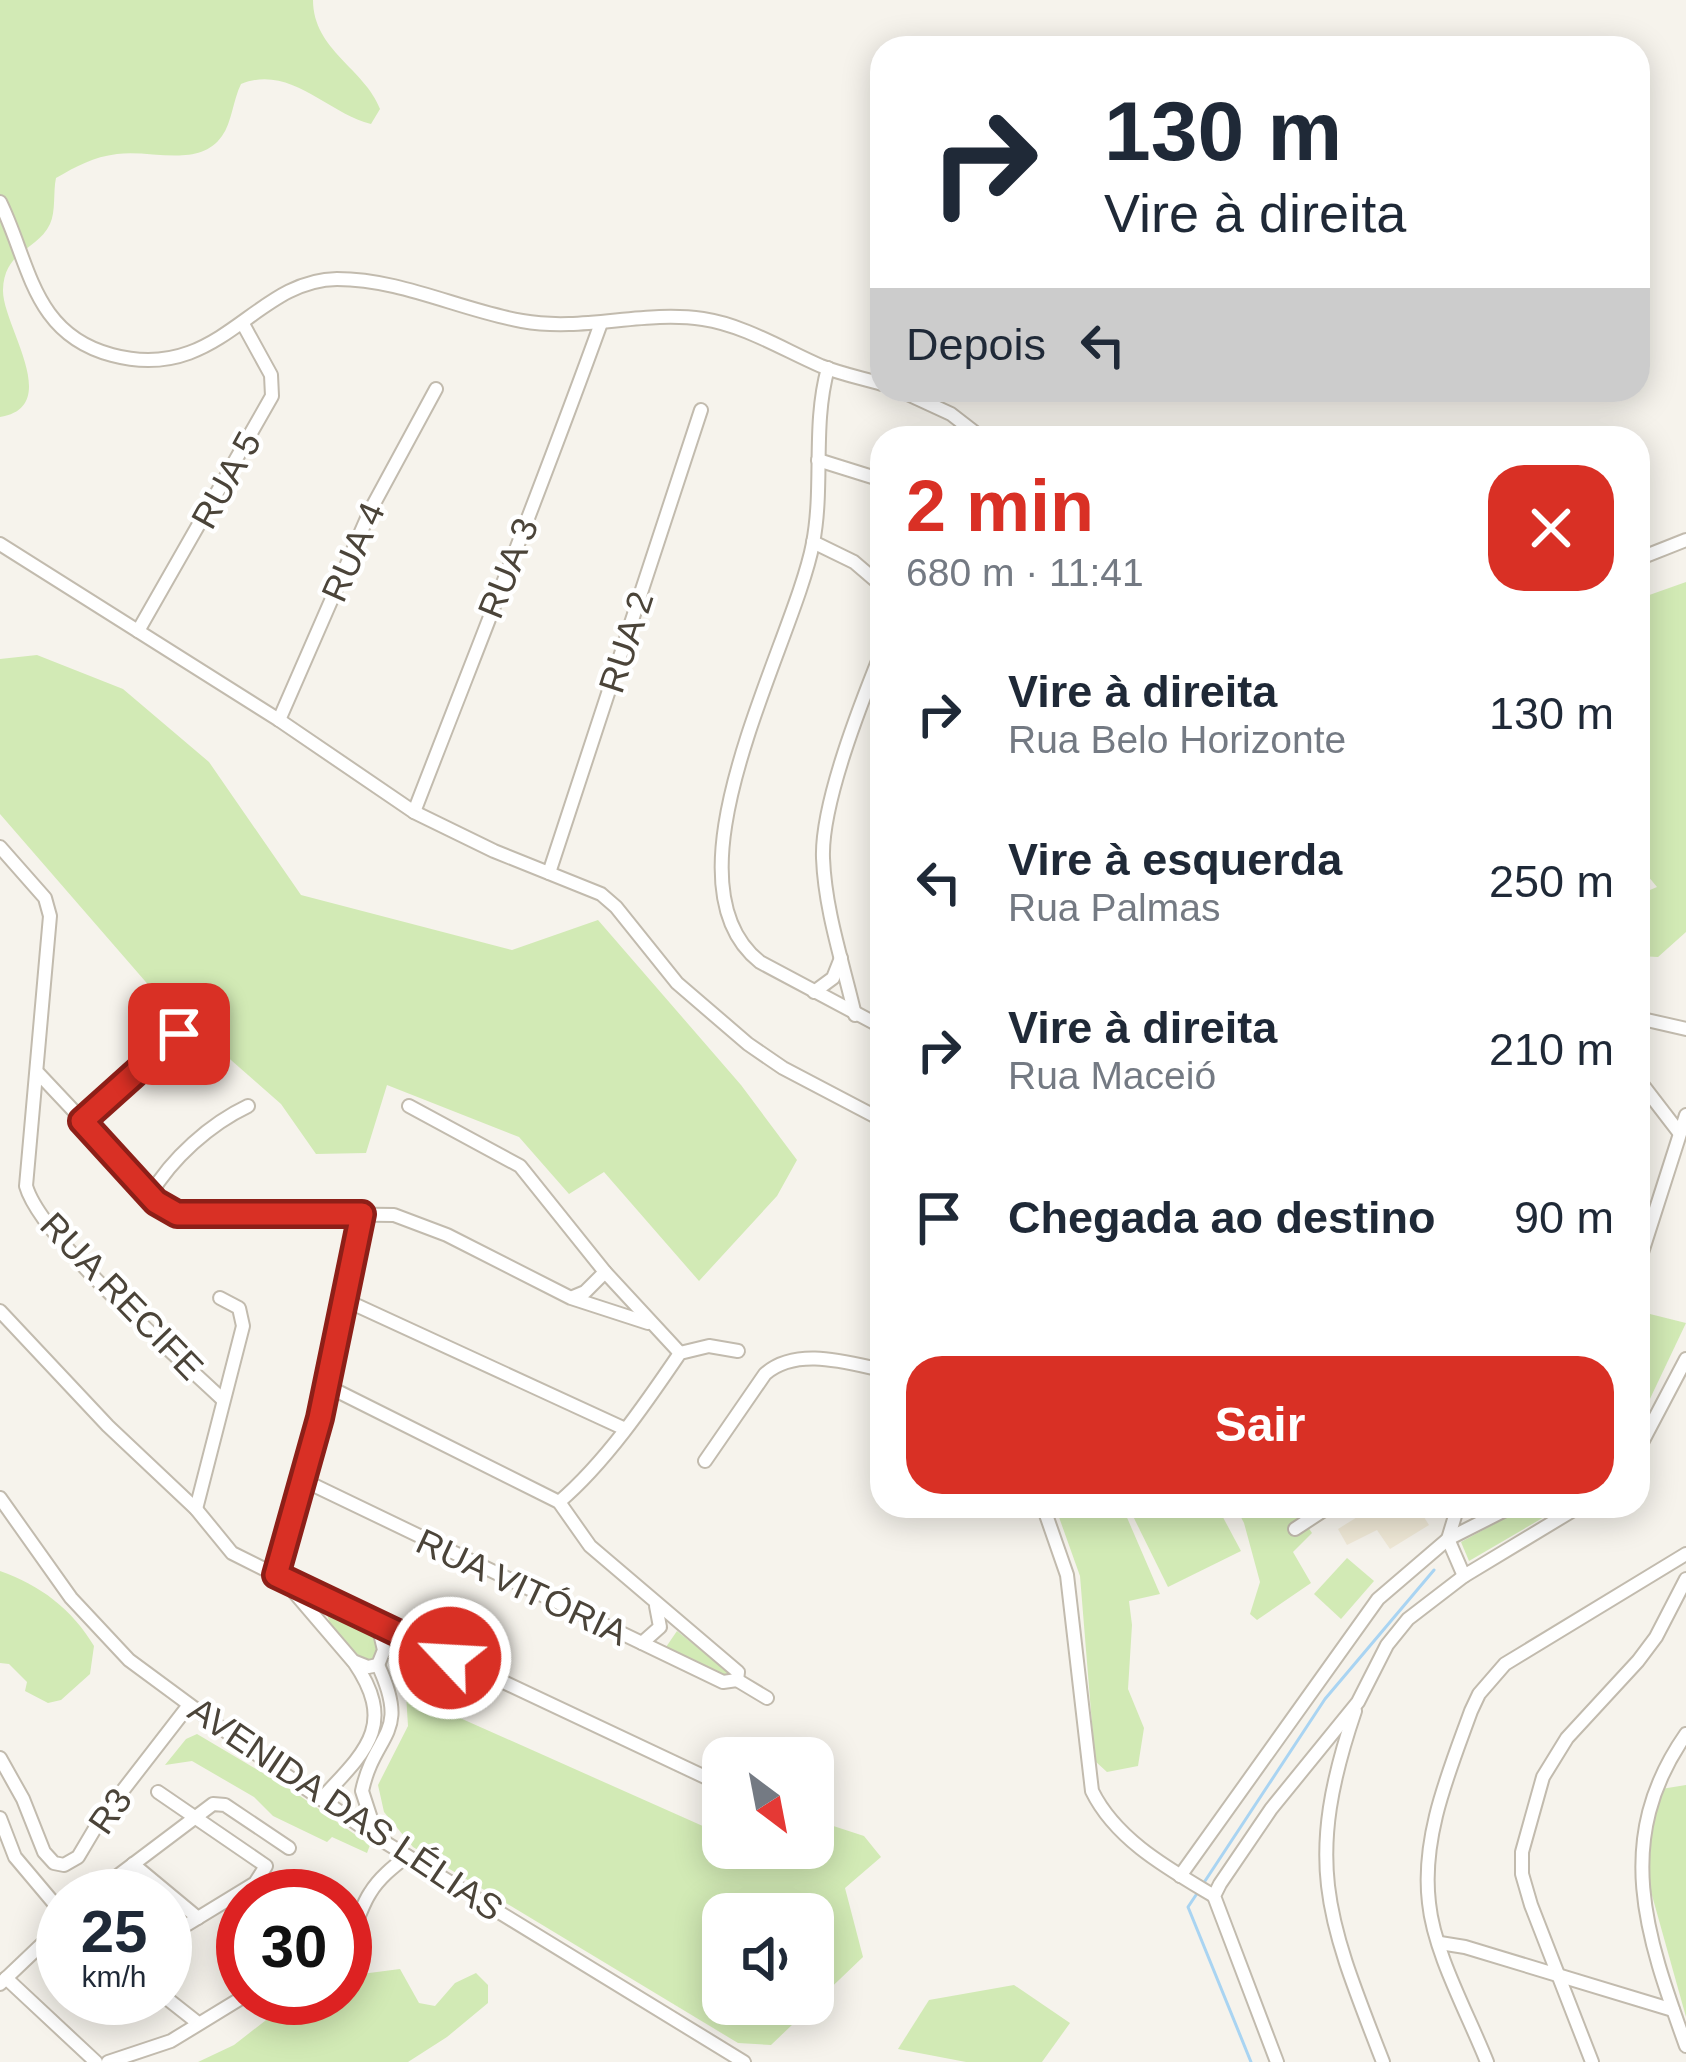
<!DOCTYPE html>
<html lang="pt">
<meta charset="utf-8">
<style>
body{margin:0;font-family:Arial,sans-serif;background:#f2f2f3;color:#1f2937;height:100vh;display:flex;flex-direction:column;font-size:45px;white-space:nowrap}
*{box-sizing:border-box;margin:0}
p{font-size:39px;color:#747a83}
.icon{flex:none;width:66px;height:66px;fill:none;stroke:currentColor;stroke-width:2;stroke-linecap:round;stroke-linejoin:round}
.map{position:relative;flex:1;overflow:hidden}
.details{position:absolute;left:870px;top:426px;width:780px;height:1092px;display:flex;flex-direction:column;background:#fff;border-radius:36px;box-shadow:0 6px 30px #0003}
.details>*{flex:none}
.top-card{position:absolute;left:870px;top:36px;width:780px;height:366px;border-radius:36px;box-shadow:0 6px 30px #0003;background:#fff;color:#1f2937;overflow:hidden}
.needle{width:78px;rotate:148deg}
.buttons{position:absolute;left:702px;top:1737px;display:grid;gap:24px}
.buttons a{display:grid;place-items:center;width:132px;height:132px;border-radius:24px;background:#fff;box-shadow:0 6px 30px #0003;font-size:60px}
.speed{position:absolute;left:36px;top:1869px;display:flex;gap:24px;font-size:60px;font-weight:700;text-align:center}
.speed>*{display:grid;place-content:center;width:156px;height:156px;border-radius:50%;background:#fff;box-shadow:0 6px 30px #0003;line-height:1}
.speed small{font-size:30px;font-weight:400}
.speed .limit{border:18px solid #d22;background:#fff;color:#111}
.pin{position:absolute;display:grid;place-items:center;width:102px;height:102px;color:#fff;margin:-51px;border-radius:24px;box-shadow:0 6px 18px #0006}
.me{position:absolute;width:132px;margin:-66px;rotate:295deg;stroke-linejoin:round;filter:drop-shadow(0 0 9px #0008)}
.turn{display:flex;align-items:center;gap:42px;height:252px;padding:0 36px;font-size:54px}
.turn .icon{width:156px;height:156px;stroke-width:2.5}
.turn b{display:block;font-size:84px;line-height:102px}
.then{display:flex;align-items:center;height:114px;padding:0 36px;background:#0003;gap:24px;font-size:45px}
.round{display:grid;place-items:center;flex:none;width:126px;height:126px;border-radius:36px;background:#f2f2f3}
.head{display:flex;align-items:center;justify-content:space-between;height:204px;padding:0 36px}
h1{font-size:72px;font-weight:700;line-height:90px;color:#d93025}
.primary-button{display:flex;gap:24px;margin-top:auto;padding:24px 36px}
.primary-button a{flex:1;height:138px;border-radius:36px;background:#d93025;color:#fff;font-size:48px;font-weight:700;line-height:138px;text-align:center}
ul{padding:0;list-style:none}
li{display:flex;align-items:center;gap:36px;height:168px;padding:0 36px}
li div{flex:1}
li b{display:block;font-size:45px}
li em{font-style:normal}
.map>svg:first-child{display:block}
</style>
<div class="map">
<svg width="1686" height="2062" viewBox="0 0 1686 2062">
<rect width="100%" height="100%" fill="#f6f3ec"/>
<polygon fill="#efe8d6" points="1375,1506 1417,1506 1429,1525 1390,1549 1377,1530 1347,1545 1338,1529"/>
<g fill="#d2eab5" fill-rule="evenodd">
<path d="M 0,0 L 313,0 C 313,50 365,69 380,109 L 371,124 C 327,113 290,64 241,84 C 233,100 232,122 222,136 C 199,169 151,149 117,154 C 93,157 77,166 56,178 C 53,191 56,212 50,224 C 37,251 4,250 3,290 C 2,325 64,407 0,417 Z"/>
<polygon points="1686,582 1686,932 1658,957 1638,956 1638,895 1657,887 1638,864 1638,599"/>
<polygon points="37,655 123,689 209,762 301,895 512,950 598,920 741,1085 797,1160 777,1196 699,1281 604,1172 569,1194 519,1137 387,1085 366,1153 316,1154 281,1104 158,996 0,814 0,659"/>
<polygon points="1638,1311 1686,1323 1638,1424"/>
<polygon points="1055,1506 1122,1506 1160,1594 1129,1601 1132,1625 1128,1689 1144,1728 1138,1766 1107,1772 1095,1761 1080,1576"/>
<polygon points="1128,1506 1217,1506 1241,1551 1168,1587"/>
<polygon points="1235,1506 1271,1506 1280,1518 1296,1509 1312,1533 1293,1552 1311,1583 1257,1620 1250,1614 1260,1582 1244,1523"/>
<polygon points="1527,1506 1563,1506 1469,1561 1461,1542"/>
<polygon points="1347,1558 1374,1581 1341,1619 1314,1594"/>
<path d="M 0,1571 C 40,1585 72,1609 94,1646 L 90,1674 L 61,1700 L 48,1703 L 25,1691 L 27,1682 L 9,1664 L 0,1663 Z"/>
<path d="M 334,1611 C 359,1623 392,1632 372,1664 C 353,1658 333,1634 327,1615 Z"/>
<polygon points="677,1631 731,1674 728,1680 664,1650"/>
<path d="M 406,1694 L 723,1835 L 723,1848 L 813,1848 L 815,1820 L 864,1836 L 881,1857 L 845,1888 L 863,1957 L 771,2045 L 738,2043 L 413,1847 L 384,1812 L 378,1785 L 408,1726 ZM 723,1914 L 813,1914 L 813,2004 L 723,2004 Z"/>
<polygon points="197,1734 290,1789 370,1845 367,1853 332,1837 327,1842 273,1816 254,1797 192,1761 165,1765 186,1739"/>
<polygon points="1686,1785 1686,2017 1641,1856 1655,1790"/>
<polygon points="400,1969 419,2003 435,2006 455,1983 476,1973 488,1985 488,2003 447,2037 408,2062 198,2062 234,2045 284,2006 306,1998 345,1998 346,1976"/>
<polygon points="1014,1985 1070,2023 1042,2062 966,2062 898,2049 929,2000"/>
</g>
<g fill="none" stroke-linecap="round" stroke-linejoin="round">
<g stroke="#a9d4f2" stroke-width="3">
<polyline points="1205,1881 1325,1699 1434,1570"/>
<polyline points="1196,1895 1188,1907 1251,2062"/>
</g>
<defs>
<g id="minor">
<path d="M 0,202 C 30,263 32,334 112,355 C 220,384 253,280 337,279 C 401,279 460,310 522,321 C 583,332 643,310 703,319 C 744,325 784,350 821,366 C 841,374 862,378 882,384"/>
<path d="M 828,368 C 812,426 824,485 813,543 C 794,644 656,880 760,962 L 882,1027"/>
<polyline points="899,390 951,414 982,438"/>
<polyline points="818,460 882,480"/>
<polyline points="813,542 854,562 882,586"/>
<polyline points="0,544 279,720 414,812 494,851 601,894 616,907 677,983 748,1044 783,1068 882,1120"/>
<polyline points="1638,559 1686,540"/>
<polyline points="138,631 272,396 271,375 243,324"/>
<polyline points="279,720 371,509 436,389"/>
<path d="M 414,812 C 477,649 542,487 601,323"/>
<path d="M 0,847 L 45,898 L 50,916 L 26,1186 C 41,1239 178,1357 223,1400"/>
<polyline points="549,873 701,410"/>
<polyline points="814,992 833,978 841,958"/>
<path d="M 855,1015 C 843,963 825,911 823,858 C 821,804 861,703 882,651"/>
<polyline points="1638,1018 1686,1029"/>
<polyline points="39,1074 169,1212 394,1215 447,1235 571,1298 648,1323"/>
<polyline points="1638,1079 1678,1131"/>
<polyline points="409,1106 520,1166 605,1272 680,1353"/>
<polyline points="81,1121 179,1034"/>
<path d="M 150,1195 C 172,1158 210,1124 248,1106"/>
<polyline points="1638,1265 1686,1115"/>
<polyline points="573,1297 585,1292 605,1272"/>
<polyline points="345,1300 623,1428"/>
<polyline points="0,1311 108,1426 196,1509 232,1553 282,1578 353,1661 368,1667 378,1665"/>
<polyline points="1638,1450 1686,1359"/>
<path d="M 705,1461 L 765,1374 C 796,1347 845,1362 882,1370"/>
<polyline points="305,1481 723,1682 737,1680 738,1672 590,1546 559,1502 327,1386"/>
<polyline points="0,1498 71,1598 129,1660 270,1764 378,1838 744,2062"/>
<path d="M 559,1502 C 605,1463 646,1403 680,1353 L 709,1346 L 738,1351"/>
<path d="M 1043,1506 L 1067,1575 L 1092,1791 C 1116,1840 1169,1869 1214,1896"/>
<polyline points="1458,1506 1448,1539 1464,1576"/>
<polyline points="196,1509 243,1326 239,1308 220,1298"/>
<polyline points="1295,1529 1330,1506"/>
<polyline points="276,1575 305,1481 362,1213"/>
<polyline points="289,1581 722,1785"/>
<polyline points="378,1625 384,1650 378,1665"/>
<polyline points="642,1643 660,1627 656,1606"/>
<polyline points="737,1680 767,1698"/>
<path d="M 1355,1711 C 1303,1864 1327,1918 1383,2062"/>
<path d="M 1686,1734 C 1612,1840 1646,1935 1686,2046"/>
<polyline points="0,1758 23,1799 44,1852 54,1863 64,1865 78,1857 100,1820 189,1705"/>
<polyline points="158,1792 266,1866 255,1883 165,1938"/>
<path d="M 321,1799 C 366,1751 397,1725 354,1662"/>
<polyline points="0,1818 15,1857 63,1914"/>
<path d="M 377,1837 L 362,1791 C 375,1731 411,1736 378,1665"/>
<polyline points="133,1864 198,1918"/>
<polyline points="1180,1876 1378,1599 1448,1539 1513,1506"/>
<polyline points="91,1896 213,1804 225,1805 289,1848"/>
<path d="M 345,1938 C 359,1924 360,1908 370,1893 C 379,1878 393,1867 407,1856"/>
<polyline points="1440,1943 1465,1947 1673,2010"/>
<polyline points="6,1978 96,2062"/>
<polyline points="0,1984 63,1924"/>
<polyline points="165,1997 198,2023"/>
<polyline points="108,2062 171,2041 243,1997"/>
<polyline points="1277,2062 1214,1896 1220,1884 1271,1809 1358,1702 1387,1645 1408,1619 1464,1576 1580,1506"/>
<path d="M 1487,2062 C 1468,2014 1434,1953 1429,1903 C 1421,1837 1449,1772 1471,1711 L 1479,1694 L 1505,1664 L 1686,1554"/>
<polyline points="1592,2062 1531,1905 1522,1874 1522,1852 1543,1777 1567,1738 1638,1661 1656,1637 1686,1579"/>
</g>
</defs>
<use href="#minor" stroke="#c2bbae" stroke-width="16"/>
<use href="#minor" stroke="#fff" stroke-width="12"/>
</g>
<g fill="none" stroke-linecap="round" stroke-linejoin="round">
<defs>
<polyline id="route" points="179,1034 82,1121 156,1202 177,1214 362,1214 320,1418 276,1575 450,1658"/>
</defs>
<use href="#route" stroke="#8d1f18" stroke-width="30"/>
<use href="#route" stroke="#d93025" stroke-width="21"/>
</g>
<g text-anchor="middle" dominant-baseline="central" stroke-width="9" stroke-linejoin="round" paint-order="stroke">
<g font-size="36" fill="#4b4439" stroke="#fff">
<text transform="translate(226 480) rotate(-61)">RUA 5</text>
<text transform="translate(353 552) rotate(-66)">RUA 4</text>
<text transform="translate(508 568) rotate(-68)">RUA 3</text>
<text transform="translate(626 642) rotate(-72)">RUA 2</text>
<text transform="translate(122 1296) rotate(46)">RUA RECIFE</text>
<text transform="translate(522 1587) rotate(25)">RUA VITÓRIA</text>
<text transform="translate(346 1809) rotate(34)">AVENIDA DAS LÉLIAS</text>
<text transform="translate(110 1811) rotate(-55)">R3</text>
</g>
</g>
</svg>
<div class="buttons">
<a><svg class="needle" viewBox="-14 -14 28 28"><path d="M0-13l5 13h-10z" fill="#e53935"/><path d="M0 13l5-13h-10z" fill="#747a83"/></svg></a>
<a><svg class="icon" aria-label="sound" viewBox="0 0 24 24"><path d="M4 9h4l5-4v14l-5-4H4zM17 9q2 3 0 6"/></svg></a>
</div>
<div class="speed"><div>25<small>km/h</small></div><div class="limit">30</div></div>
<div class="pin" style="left:179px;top:1034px;background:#d93025"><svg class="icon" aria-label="arrive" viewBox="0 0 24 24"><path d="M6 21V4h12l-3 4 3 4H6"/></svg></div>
<svg class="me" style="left:450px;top:1658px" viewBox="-20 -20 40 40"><circle r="17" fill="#d93025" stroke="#fff" stroke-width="3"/><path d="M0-11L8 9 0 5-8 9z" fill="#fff"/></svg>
<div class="top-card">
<div class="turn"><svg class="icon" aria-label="right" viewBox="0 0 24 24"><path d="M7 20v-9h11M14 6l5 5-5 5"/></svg><div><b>130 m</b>Vire à direita</div></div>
<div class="then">Depois<svg class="icon" aria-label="left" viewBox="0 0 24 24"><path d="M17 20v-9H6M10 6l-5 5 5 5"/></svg></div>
</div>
<section class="details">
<div class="head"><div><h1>2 min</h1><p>680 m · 11:41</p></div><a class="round" style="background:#d93025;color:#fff"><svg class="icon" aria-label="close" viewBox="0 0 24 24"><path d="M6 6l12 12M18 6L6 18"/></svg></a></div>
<ul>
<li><svg class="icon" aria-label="right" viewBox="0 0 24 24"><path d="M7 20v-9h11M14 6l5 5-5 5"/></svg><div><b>Vire à direita</b><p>Rua Belo Horizonte</p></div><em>130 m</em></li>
<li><svg class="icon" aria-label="left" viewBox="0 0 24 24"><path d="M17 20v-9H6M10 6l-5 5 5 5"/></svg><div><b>Vire à esquerda</b><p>Rua Palmas</p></div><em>250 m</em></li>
<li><svg class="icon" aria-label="right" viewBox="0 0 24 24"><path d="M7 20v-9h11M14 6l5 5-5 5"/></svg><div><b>Vire à direita</b><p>Rua Maceió</p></div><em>210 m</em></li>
<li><svg class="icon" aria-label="arrive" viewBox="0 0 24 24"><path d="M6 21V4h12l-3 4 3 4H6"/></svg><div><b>Chegada ao destino</b></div><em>90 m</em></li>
</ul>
<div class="primary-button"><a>Sair</a></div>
</section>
</div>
